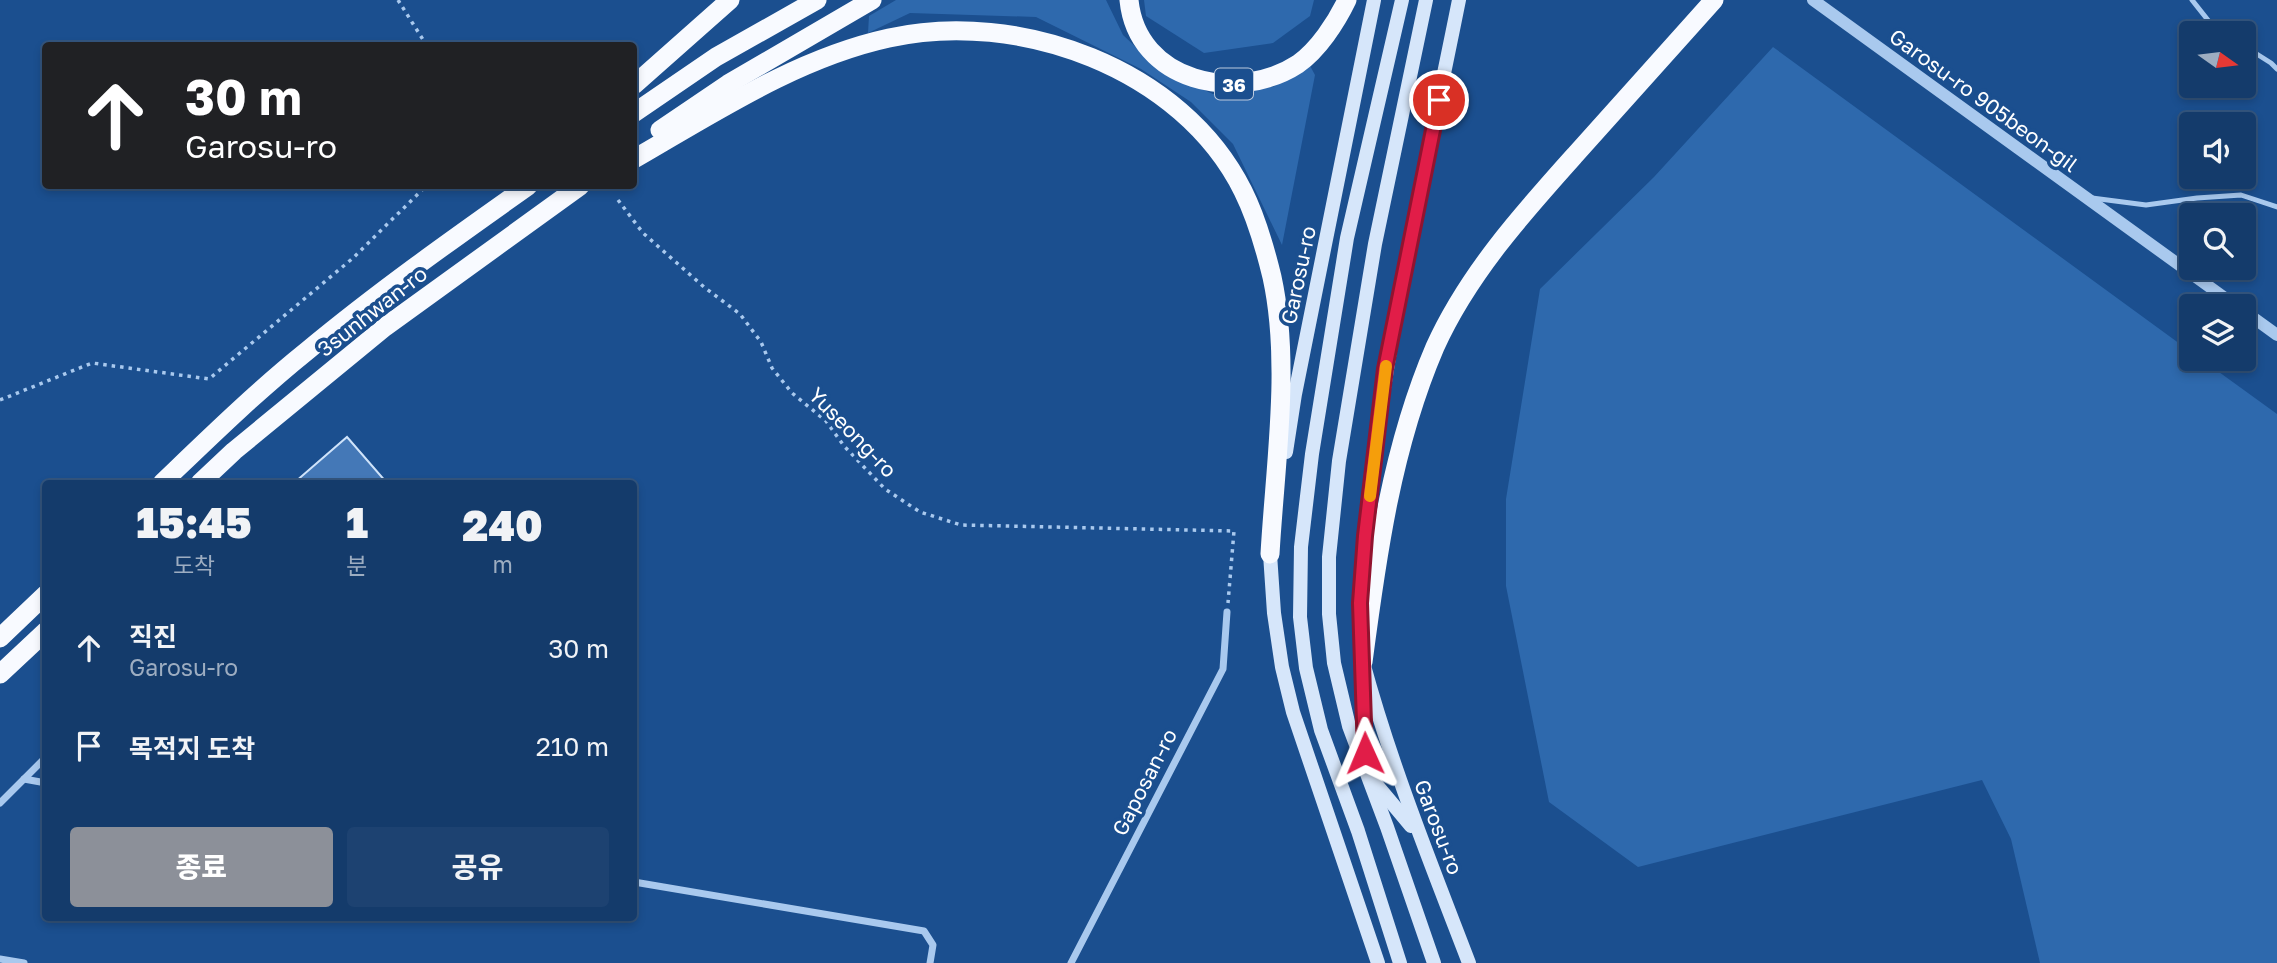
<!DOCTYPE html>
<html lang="ko">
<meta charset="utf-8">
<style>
body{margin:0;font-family:"Golos Text","Noto Sans KR",sans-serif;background:#1d4271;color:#f1f3f6;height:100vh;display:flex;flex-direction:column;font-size:26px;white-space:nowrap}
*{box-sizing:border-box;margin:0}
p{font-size:23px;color:#9dadc1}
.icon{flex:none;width:38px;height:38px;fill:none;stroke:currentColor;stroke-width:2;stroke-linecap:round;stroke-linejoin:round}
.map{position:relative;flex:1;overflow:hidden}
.panel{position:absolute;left:42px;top:480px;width:595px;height:441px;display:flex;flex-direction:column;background:#143b6b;border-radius:7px;box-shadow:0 4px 10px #0003,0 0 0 2px #33557e}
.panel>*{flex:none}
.guide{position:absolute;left:42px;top:42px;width:595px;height:147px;border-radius:7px;box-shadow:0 4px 10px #0003,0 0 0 2px #33557e;background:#202124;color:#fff;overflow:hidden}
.needle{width:46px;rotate:104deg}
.tools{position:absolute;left:2179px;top:21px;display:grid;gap:14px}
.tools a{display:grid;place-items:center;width:77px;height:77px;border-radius:7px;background:#143b6b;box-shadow:0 4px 10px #0003,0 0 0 2px #33557e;font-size:35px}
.pin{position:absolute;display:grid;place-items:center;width:60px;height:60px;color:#fff;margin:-30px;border:4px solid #fff;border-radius:50%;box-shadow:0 2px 7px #0007}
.me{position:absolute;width:77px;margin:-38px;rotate:359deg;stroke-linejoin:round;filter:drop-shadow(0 0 5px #0008)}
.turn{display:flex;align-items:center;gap:24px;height:147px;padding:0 28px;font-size:32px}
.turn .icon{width:91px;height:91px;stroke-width:2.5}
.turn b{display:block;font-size:49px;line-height:60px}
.eta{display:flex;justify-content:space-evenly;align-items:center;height:119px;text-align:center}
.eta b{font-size:42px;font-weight:800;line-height:49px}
.action{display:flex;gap:14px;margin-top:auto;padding:14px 28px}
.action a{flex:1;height:80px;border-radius:7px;background:#8c9099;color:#fff;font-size:28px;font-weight:800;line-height:80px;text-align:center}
.action a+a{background:#1d4271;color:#f1f3f6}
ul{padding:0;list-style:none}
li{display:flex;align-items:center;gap:21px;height:98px;padding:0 28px}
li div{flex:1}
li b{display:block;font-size:26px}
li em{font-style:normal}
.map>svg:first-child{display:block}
</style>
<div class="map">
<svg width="2277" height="963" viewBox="0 0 2277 963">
<rect width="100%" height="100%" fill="#1b4f8f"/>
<g fill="#2e69ad">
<polygon points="896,0 1106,0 1123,35 1160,70 1213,94 1273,87 1309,64 1315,75 1282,245 1233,144 1191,102 1141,69 1036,17 910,13 868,33 869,16"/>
<polygon points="1144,0 1314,0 1310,16 1273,43 1204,53 1146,16"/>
<polygon points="1773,47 2191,352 2191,359 2201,359 2277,414 2277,963 2040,963 2011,839 1982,780 1638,867 1549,802 1506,586 1506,499 1540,289 1654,177"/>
</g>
<polygon fill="#4478b7" stroke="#cfe3fa" stroke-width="2" points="347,437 387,483 296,483 295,482"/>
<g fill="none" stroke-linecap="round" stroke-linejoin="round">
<g stroke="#a9c9ee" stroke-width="3.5" stroke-dasharray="3.5 5" stroke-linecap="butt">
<polyline points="398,0 427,46"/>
<polyline points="618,200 643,233 704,287 740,314 761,342 772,368 792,393 826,421 844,446 885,489 920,512 961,525 1234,531 1228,603"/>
<polyline points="0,400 92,363 209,379 353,258 426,186"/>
</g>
<g stroke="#a9c9ee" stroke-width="5">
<polyline points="2192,0 2215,29 2222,33"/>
<polyline points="2244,46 2271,63 2277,69"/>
<polyline points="2092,198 2146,205 2197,198 2241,195 2277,207"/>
</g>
<g stroke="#a9c9ee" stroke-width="7">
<polyline points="24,779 46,783"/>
<polyline points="0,803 46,757"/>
<polyline points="634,882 924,931 933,945 930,963"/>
<polyline points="0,959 24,963"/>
<polyline points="1071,963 1223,669 1227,612"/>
</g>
<g stroke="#a9c9ee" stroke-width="12">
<polyline points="1813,0 2236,306"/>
<polyline points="2244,311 2277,335"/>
</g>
<g stroke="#d6e6fa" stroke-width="14">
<polyline points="1426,0 1375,244 1339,461 1329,557 1329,614 1334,663 1349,726 1387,827 1434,963"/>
<polyline points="1286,452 1295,394 1374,0"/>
<polyline points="1272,545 1270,554 1274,613 1282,667 1293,712 1378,963"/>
<path d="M 1361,627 C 1359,569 1368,511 1375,453 C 1394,301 1429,150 1459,0"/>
<path d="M 1362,654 L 1363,662 C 1391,765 1431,864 1469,963"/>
<polyline points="1363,685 1365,759"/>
<polyline points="1370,777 1411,826"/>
<polyline points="1400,963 1358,831 1321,730 1306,668 1300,617 1301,547 1312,454 1347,238 1402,0"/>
</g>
<g stroke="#f8faff" stroke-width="19">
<path d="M 1129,0 C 1137,82 1237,104 1298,64 C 1318,50 1336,23 1347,0"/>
<polyline points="634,85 730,0"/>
<polyline points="634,113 716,57 817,0"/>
<polyline points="660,130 728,84 872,0"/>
<path d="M 634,159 C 714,113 797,58 889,38 C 1018,9 1182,68 1243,191 C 1256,217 1265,248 1272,277 C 1291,364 1275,465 1270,554"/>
<path d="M 162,483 C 209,438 256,392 307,351 C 378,292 453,239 528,186"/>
<polyline points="200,483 234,451 385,327 580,186"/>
<polyline points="0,638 46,594"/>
<path d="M 1363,662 C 1377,555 1392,447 1435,347 C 1468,274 1523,213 1575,155 C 1621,103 1668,52 1714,0"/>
<polyline points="0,674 46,631"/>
</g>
</g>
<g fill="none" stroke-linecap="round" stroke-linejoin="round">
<defs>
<polyline id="route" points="1365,753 1360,603 1365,536 1385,369 1439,100"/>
</defs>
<use href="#route" stroke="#92132f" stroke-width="18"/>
<use href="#route" stroke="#e11d48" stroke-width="12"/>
<polyline stroke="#f59e0b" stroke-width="12" points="1370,496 1386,366"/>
</g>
<g text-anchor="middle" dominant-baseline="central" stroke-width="7" stroke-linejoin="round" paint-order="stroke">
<rect fill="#1b4f8f" stroke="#bbcadd" stroke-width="2" x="1215" y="68.5" width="38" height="31" rx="5"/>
<g font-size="19" font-weight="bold" fill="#fff">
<text x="1234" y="84">36</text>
</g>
<g font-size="21" fill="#fff" stroke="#1b4f8f">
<text transform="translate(1984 100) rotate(36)">Garosu-ro 905beon-gil</text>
<text transform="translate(1298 275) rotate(-78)">Garosu-ro</text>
<text transform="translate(372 311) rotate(-38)">3sunhwan-ro</text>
<text transform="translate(853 432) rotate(46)">Yuseong-ro</text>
<text transform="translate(1144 782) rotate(-63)">Gaposan-ro</text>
<text transform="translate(1439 827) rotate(69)">Garosu-ro</text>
</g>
</g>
</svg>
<div class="tools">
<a><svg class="needle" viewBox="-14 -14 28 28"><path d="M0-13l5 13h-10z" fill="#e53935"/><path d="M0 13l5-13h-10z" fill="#9dadc1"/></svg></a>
<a><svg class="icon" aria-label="sound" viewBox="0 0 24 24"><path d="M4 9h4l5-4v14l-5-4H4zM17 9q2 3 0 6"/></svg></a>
<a><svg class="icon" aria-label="search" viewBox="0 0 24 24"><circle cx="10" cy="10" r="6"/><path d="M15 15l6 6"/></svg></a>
<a><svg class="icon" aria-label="layers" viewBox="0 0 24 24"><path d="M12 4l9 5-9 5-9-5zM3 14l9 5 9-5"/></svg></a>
</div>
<div class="pin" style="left:1439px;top:100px;background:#d93025"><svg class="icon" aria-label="arrive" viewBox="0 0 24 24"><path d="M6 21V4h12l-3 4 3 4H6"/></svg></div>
<svg class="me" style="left:1365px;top:753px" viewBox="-20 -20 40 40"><path d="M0-17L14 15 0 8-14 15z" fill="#e11d48" stroke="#fff" stroke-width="4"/></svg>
<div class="guide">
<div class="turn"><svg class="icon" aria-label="ahead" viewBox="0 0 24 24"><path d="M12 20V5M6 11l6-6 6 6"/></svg><div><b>30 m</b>Garosu-ro</div></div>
</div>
<section class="panel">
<div class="eta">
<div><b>15:45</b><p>도착</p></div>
<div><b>1</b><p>분</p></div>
<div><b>240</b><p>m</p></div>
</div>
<ul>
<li><svg class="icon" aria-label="ahead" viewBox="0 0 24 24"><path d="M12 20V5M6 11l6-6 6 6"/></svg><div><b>직진</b><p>Garosu-ro</p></div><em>30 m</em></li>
<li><svg class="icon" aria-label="arrive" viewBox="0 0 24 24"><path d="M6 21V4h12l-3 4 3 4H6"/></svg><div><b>목적지 도착</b></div><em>210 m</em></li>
</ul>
<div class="action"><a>종료</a><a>공유</a></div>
</section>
</div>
